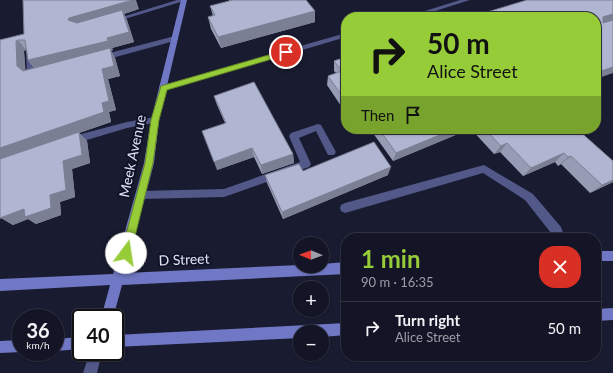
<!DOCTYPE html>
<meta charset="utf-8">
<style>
body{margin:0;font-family:Lato,sans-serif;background:#1c1d2d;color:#f1f3f6;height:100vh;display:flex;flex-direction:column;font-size:15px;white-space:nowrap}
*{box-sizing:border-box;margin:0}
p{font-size:13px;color:#9d9ea7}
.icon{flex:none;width:22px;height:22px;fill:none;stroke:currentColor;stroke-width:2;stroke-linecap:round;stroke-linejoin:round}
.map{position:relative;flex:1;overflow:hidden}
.panel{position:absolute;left:341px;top:233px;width:260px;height:128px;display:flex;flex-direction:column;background:#131425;border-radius:16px;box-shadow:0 1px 3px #0004,0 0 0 1px #323342}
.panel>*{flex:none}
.top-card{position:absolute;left:341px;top:12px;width:260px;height:122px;border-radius:16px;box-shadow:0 1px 3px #0004,0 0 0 1px #323342;background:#97cc39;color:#111;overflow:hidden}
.needle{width:26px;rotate:271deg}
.fabs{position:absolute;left:293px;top:237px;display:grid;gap:8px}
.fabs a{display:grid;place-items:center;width:36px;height:36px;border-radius:50%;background:#131425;box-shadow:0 1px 3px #0004,0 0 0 1px #323342;font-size:20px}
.speed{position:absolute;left:12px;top:309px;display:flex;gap:8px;font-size:20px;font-weight:700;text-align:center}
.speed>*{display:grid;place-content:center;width:52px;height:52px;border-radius:50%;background:#131425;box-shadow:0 1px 3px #0004,0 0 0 1px #323342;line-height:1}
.speed small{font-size:10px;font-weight:400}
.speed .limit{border:2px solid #111;border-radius:6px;background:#fff;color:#111}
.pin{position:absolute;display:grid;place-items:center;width:34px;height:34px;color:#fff;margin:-17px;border:2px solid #fff;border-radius:50%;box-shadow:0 1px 4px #0007}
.me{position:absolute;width:44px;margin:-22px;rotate:14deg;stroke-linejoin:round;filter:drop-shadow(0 0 3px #0008)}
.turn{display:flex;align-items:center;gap:14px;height:84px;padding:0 20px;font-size:18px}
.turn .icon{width:52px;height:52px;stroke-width:2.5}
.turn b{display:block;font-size:28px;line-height:34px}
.then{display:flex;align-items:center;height:38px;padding:0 20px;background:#0003;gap:8px;font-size:15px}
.round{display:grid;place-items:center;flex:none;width:42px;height:42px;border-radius:16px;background:#1c1d2d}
.summary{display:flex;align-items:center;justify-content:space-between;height:68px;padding:0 20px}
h1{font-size:24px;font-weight:700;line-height:30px;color:#97cc39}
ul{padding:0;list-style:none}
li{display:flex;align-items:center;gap:12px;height:52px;padding:0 20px;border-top:1px solid #323342}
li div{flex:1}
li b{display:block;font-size:15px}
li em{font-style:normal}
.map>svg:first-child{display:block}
</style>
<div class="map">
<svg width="613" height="373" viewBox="0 0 613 373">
<rect width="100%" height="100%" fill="#191b31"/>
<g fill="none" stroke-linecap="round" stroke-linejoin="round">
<g fill="#525888" fill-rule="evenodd">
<polygon points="177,0 187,0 115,22 109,21"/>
<polygon points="175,36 178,36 178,40 101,61 97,58 98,56"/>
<polygon points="26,51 32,51 33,53 35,72 40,72 40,76 31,79 27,76"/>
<polygon points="155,117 158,118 159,120 158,122 127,128 70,145 65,141 70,137 127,122"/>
<polygon points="318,124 321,125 336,152 334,155 328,155 316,131 299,138 311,164 309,167 224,197 141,199 137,198 136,195 137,192 141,191 224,189 300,162 289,136 291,133"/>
<polygon points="484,165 533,194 561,227 565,238 555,238 525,200 483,173 345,213 341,211 340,208 341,205 345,203"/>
</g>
<g fill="#525888" fill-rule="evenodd">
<polygon points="460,0 470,0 416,17 406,17"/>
<polygon points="346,33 346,37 163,91 159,88 160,86"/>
<polygon points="90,352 102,352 97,373 83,373"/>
</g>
<g fill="#7078c5" fill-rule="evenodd">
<polygon points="181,0 187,0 159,120 154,163 125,273 300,265 300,266 322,266 322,264 346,262 346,274 122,285 113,318 101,318 110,285 0,291 0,279 113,274 144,163 151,120"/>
<rect x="596" y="251" width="17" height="10"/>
<polygon points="613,308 613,320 596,321 596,309"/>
<polygon points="346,323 346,335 322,337 322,332 300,332 300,338 115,347 115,335"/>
<polygon points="81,337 81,349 55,351 55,339"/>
<polygon points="21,340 22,352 0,353 0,341"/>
</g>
</g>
<g fill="#979cb5" fill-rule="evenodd">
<polygon points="229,0 306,0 315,22 221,48 211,29 208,17 213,16 210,6 229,1"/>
<path d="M 139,9 L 124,14 L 127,20 L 134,42 L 112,48 L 113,50 L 111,51 L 115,58 L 120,76 L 108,79 L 116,110 L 109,112 L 111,122 L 79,133 L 87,141 L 90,163 L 72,169 L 75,197 L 60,202 L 61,215 L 36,224 L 28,219 L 13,225 L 1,218 L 0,219 L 0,40 ZM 26,50 L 27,50 L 28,60 L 34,68 L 25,70 L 24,51 Z"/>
<polygon points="346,57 346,108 343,109 327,85 328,76 336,73 334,71 334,61"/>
<polygon points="214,96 293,154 294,163 262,174 254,157 217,170 225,123 217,105"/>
<polygon points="370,129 470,129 393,161"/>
<polygon points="471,129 577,129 613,161 613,182 590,193 561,164 558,166 555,162 523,176 500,152 494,154"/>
<polygon points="303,171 388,175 283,219 267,183 265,175"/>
</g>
<g fill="#7b7f93">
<polygon points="133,0 136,0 139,9 124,14 127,20 134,42 112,48 113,50 111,51 115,58 120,76 108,79 116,110 109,112 111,122 79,133 87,141 90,163 72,169 75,197 60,202 61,215 36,224 28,219 13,225 1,218 0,219 0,148 36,70 28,60 68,20 69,18"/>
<polygon points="315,11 315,22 221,48 218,37"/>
<polygon points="613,14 613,21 596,26 603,17"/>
<polygon points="18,40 26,50 24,51 26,76 17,66 16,41"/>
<polygon points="613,67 613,73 596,79 596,73"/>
<polygon points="346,99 346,108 343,109 345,100"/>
<polygon points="454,129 470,129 393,161 396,153"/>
<polygon points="507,143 500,152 494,154 501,146"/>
<polygon points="252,148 254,157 217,170 214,162"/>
<polygon points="564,153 555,162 523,176 531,168"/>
<polygon points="293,154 294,163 262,174 261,165"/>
<polygon points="571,156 561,164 558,166 568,157"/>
<polygon points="391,167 388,175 283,219 282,212"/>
<polygon points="613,180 613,182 590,193 602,185"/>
</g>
<g fill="#b0b5d2" stroke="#7b7f93">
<polygon points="23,0 133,0 69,18 68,20 77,23 122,10 129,32 107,38 108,41 28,60 25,40 18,40 16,41 17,66 23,71 110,48 114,66 102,69 109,101 102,103 104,112 0,148 0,40 24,34"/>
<polygon points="233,0 306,0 315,11 218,37 208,17 215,15 210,6"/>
<polygon points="527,0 613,0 613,14 603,17 603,23 613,20 613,67 596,73 596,17 471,17"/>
<polygon points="346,57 346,99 345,100 328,76 342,71 334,61"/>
<polygon points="254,82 293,154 261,165 252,148 214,162 202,131 226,123 214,96"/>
<polygon points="379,129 454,129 396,153"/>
<polygon points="485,129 577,129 613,161 613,180 602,185 571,156 568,157 564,153 531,168 507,143 501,146"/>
<polygon points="79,132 82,155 63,161 66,190 50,195 51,208 25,217 24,209 0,218 0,159"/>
<polygon points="374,142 391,167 282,212 265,175 299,164 303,171"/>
</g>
<polygon fill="#97cc39" stroke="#628525" points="286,50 290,52 289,54 167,90 159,120 153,163 131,253 129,256 126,258 122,256 121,253 145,163 151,120 161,86"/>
<g text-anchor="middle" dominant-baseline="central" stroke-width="4" stroke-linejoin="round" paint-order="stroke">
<g font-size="14" fill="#e0e3f2" stroke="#101227">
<text transform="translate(132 156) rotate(-78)">Meek Avenue</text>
<text transform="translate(184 259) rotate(-2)">D Street</text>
</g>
</g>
</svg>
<div class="fabs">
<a><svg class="needle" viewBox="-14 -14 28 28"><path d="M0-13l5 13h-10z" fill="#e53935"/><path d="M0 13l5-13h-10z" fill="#9d9ea7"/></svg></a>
<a>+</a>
<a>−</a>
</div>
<div class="speed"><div>36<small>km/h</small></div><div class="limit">40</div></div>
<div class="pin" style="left:286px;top:52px;background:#d93025"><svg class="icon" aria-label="arrive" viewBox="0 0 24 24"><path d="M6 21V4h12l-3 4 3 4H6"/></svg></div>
<svg class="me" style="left:126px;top:253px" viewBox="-20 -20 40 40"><circle r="19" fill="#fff"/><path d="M0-13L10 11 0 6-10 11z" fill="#97cc39"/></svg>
<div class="top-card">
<div class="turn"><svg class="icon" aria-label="right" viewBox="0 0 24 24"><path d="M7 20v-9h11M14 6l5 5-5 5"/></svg><div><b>50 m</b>Alice Street</div></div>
<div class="then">Then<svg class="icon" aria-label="arrive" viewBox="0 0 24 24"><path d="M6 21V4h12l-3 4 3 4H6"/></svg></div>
</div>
<section class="panel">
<div class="summary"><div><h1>1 min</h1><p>90 m · 16:35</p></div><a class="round" style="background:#d93025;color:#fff"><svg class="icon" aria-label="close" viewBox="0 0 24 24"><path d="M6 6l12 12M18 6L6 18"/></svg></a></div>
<ul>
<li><svg class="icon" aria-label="right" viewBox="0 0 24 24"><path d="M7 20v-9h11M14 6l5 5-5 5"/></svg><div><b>Turn right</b><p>Alice Street</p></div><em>50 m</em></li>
</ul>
</section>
</div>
